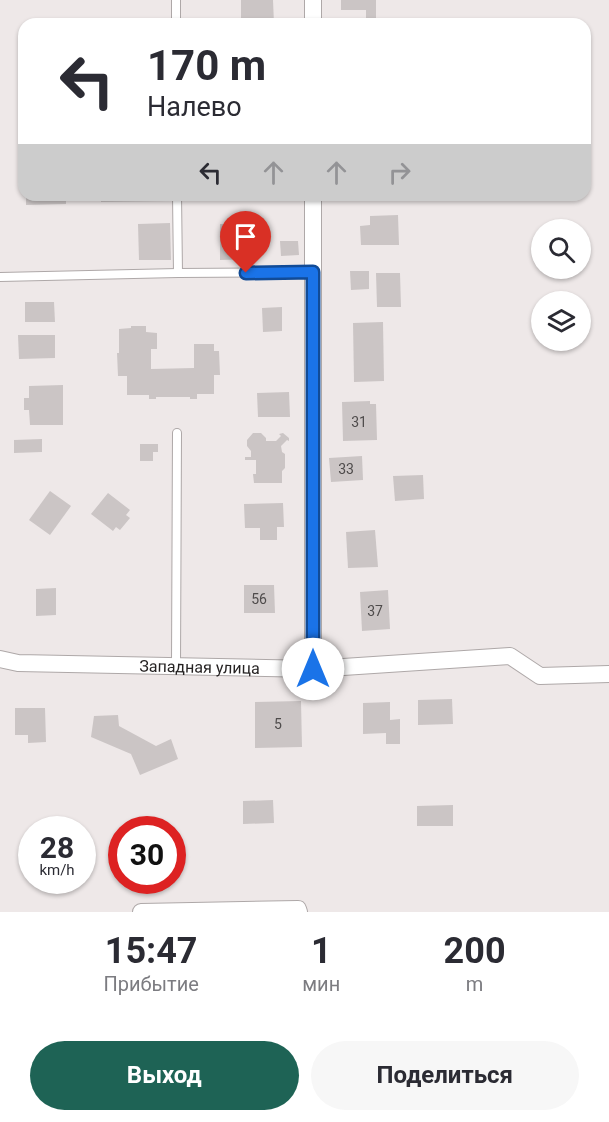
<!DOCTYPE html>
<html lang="ru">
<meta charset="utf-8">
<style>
body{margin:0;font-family:Roboto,sans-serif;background:#f7f7f7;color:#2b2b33;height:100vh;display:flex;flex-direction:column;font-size:22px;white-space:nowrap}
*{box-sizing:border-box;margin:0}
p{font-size:20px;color:#7c7c81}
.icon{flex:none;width:33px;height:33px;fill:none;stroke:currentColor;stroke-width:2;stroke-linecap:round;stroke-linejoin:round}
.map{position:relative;height:912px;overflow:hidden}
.side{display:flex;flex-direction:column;background:#fff;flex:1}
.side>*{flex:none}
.top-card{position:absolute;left:18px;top:18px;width:573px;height:183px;border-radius:18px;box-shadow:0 2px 4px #0004;background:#fff;color:#2b2b33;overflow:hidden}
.fabs{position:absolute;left:531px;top:219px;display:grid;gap:12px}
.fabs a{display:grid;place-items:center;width:60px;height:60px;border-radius:50%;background:#fff;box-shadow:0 2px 4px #0004;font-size:30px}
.speed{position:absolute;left:18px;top:816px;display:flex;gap:12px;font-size:30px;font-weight:700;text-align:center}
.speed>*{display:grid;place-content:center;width:78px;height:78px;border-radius:50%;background:#fff;box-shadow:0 2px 4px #0004;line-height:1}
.speed small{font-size:15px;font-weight:400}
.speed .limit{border:9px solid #d22;background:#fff;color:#111}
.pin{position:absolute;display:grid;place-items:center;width:51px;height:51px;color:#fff;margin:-62px -26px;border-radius:50% 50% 50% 0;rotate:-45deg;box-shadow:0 0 6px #0007}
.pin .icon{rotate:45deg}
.me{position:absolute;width:66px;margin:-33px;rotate:0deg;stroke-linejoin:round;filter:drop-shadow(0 0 4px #0008)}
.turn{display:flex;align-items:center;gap:21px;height:126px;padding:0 30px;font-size:27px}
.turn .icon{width:78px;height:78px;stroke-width:2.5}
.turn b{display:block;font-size:42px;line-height:51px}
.lanes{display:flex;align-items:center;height:57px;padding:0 30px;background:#0003;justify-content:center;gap:30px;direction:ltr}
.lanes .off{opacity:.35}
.eta{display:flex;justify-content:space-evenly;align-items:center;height:102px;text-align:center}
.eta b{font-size:36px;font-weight:700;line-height:42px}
.action{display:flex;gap:12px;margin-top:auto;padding:12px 30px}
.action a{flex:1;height:69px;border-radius:36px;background:#1e6355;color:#fff;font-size:24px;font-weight:700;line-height:69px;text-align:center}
.action a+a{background:#f7f7f7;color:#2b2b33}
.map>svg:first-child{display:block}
</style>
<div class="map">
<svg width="609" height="912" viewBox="0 0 609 912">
<rect width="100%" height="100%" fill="#eee8e8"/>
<g fill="#cbc5c5">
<polygon points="241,0 273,0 274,24 241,24"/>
<polygon points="341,0 376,0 376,24 341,24 341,19 366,18 366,10 341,10"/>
<polygon points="26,195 66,195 66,204 26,205"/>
<polygon points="101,195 170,195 170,201 101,202"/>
<polygon points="390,195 425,195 425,199 390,200"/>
<polygon points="398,215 399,245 361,245 360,226 370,225 370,216"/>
<polygon points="170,223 171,260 139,260 138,224"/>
<polygon points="220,224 257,224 258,259 220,260"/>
<polygon points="280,241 298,241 299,255 281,256"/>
<polygon points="350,271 369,271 369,289 351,290"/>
<polygon points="376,273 400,273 401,307 377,307"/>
<polygon points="25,302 54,302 55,322 25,322"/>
<polygon points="282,307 282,331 263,332 262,308"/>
<polygon points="383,322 384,381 354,382 353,323"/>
<polygon points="131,326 146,326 146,332 157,333 157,349 151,349 151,369 194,368 194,344 214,344 214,351 219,351 220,375 214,375 214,394 197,394 197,399 190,399 190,397 156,397 156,399 149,399 149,395 127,395 127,376 118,376 117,353 119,353 119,329 131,328"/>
<polygon points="18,335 55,335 55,358 19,359"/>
<polygon points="63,385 63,425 30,425 29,410 24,410 24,398 29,398 29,386"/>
<polygon points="289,392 290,417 258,417 257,393"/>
<polygon points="370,401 370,404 376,404 377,440 343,441 342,402"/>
<polygon points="253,433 261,433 266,438 266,441 276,441 281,436 279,434 283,433 289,438 289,441 287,440 281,446 282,452 285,454 285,468 282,471 282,483 254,483 253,474 256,474 256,460 245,460 245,457 251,457 251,451 247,446 247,440"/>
<polygon points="42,439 42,452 14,453 14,440"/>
<polygon points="140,444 158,444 158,452 153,452 153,461 140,461"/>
<polygon points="362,456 363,480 331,482 329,458"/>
<polygon points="423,475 424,499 395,501 393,476"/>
<polygon points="50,491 71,506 50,535 29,520"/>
<polygon points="108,493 130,510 126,515 130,518 120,530 116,527 113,531 91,514"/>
<polygon points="283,503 284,527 277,527 277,540 260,540 260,528 245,528 244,504"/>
<polygon points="375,530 378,567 348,568 346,532"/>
<polygon points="244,585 274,585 275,613 244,613"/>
<polygon points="56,588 56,615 36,616 36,589"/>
<polygon points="388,590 390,629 362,631 360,592"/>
<polygon points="452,699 453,724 418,725 418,700"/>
<polygon points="301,701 302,747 255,748 255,702"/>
<polygon points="390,702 390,720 400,719 400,744 386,744 386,733 363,734 363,703"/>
<polygon points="15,708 45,708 46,742 28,743 28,735 15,735"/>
<polygon points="118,715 119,726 156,746 171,739 178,759 140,775 131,754 91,737 94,716"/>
<polygon points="273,800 274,823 243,824 243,801"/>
<polygon points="453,805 453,826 417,826 417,806"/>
</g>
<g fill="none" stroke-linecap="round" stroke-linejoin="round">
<defs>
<g id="service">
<polyline points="176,0 176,24"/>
<polyline points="177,195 178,273"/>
<polyline points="0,277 178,273 313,272"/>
<polyline points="176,666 177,433"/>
</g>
<g id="minor">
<polyline points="313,0 313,24"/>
<path id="s1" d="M 0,659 L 18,663 L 313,669 L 510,656 L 540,676 L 609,674"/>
<polyline points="313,669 313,195"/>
<polyline points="141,912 298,909 299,912"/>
</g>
</defs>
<use href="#service" stroke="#aea8a8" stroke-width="10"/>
<use href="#minor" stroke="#aea8a8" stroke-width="18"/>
<use href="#service" stroke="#fff" stroke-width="8"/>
<use href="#minor" stroke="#fff" stroke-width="16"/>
</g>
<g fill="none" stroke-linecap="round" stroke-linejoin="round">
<defs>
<polyline id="route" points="246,273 313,272 313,669"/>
</defs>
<use href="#route" stroke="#114b97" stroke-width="15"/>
<use href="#route" stroke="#1a73e8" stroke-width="10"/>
</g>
<g text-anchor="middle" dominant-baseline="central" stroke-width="4.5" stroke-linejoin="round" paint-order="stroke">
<g font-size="14" fill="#4e4b4b">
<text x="359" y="422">31</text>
<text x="346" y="469">33</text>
<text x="259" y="599">56</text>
<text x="375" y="611">37</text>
<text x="278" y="724">5</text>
</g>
<g font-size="16" fill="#252222" stroke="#fff">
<text stroke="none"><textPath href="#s1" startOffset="200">Западная улица</textPath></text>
</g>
</g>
</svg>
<div class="fabs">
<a><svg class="icon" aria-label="search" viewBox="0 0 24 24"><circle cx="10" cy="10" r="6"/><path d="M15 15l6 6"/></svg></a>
<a><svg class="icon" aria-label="layers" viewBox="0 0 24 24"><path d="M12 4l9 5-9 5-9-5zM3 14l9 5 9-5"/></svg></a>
</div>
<div class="speed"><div>28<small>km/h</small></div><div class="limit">30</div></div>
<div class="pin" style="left:246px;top:273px;background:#d93025"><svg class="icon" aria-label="arrive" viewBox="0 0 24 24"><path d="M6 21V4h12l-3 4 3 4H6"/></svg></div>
<svg class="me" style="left:313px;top:669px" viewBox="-20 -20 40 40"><circle r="19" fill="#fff"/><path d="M0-13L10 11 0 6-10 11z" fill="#1a73e8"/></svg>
<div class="top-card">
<div class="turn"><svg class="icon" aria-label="left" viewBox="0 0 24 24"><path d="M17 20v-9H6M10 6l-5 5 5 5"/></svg><div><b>170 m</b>Налево</div></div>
<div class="lanes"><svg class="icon" aria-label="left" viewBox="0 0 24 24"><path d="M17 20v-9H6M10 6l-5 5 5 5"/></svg><svg class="icon off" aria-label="ahead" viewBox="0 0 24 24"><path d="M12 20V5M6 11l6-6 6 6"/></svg><svg class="icon off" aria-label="ahead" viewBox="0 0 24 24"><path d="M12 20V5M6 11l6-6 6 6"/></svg><svg class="icon off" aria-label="right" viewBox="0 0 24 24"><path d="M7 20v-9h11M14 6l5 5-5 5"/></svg></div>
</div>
</div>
<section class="side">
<div class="eta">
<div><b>15:47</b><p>Прибытие</p></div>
<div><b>1</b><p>мин</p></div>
<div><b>200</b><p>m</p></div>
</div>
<div class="action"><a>Выход</a><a>Поделиться</a></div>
</section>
